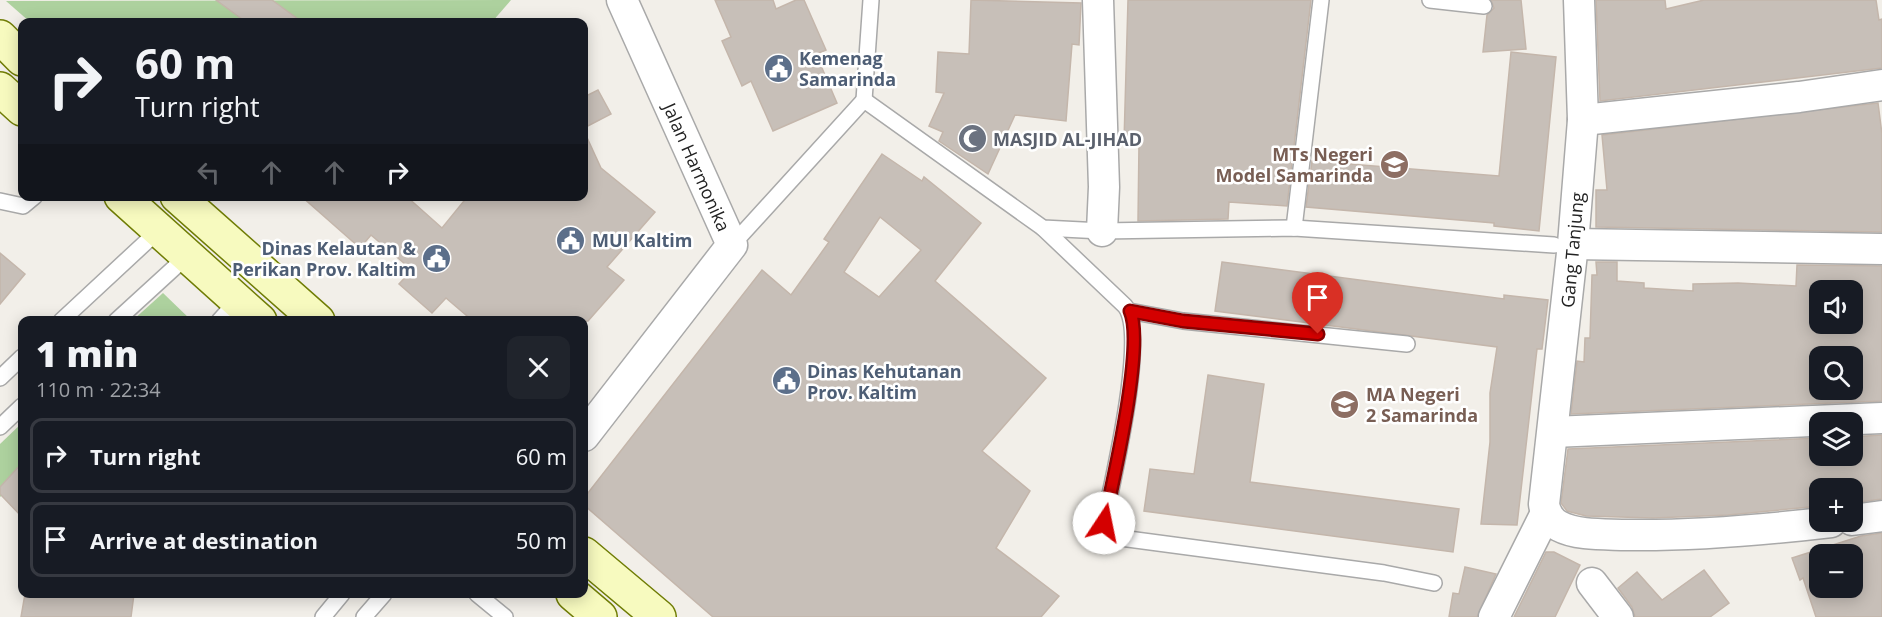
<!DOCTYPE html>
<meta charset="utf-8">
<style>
body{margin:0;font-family:"Open Sans",sans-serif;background:#20242c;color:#f1f3f6;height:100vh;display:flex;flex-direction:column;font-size:22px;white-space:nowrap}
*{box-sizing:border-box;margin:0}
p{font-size:20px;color:#9ea1a6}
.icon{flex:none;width:33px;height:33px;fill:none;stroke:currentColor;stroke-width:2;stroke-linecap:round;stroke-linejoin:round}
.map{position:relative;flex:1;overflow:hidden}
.side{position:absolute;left:18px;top:316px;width:570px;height:282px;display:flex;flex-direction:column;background:#171b24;border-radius:12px;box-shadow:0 3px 15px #0003}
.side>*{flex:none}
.guide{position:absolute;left:18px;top:18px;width:570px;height:183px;border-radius:12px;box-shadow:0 3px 15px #0003;background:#171b24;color:#f1f3f6;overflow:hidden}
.tools{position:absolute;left:1809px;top:280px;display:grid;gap:12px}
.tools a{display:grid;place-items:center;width:54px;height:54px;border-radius:12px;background:#171b24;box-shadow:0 3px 15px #0003;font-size:30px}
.pin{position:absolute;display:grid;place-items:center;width:51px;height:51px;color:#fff;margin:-62px -26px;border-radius:50% 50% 50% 0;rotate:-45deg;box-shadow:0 0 6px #0007}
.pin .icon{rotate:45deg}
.me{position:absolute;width:66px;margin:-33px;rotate:11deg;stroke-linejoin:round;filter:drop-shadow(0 0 4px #0008)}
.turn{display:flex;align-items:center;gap:21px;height:126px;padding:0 18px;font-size:27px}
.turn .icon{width:78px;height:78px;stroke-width:2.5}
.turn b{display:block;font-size:42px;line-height:51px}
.lanes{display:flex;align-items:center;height:57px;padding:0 18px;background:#0003;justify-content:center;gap:30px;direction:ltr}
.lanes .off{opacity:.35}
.round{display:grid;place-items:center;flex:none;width:63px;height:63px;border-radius:12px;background:#20242c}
.head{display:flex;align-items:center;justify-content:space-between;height:102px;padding:0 18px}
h1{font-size:36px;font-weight:800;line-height:45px}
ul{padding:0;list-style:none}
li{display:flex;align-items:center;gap:18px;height:75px;margin:0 12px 9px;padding:0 6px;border:3px solid #363941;border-radius:12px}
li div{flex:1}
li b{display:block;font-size:22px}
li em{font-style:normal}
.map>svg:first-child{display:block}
</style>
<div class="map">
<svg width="1882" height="617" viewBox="0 0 1882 617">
<rect width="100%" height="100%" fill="#f2efe9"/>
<g fill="#add19e">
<polygon points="511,0 492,22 30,22 6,1"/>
<polygon points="163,293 192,321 132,321"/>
<polygon points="22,423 22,477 0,497 0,444"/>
</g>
<g fill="#c7bfb8" stroke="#c4b6ab" stroke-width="1.5" fill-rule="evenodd">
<polygon points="216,0 272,0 302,22 246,22"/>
<polygon points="715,0 773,0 776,9 796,0 804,0 826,50 816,54 837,103 773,131 751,81 742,86 722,41 731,37"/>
<polygon points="971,0 1081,3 1079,45 1072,44 1066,121 1015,115 988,174 939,141 943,132 929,126 944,93 936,92 938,52 969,54"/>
<polygon points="1128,0 1311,0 1287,206 1229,202 1228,219 1138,221 1139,143 1124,142"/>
<polygon points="1491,0 1521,0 1526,49 1483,52 1487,15 1494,8"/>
<polygon points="1596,0 1665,0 1666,9 1704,0 1876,0 1879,20 1882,19 1882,68 1600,101"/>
<polygon points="1511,52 1556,57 1539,231 1494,226 1494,223 1306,207 1312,161 1499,176"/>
<polygon points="598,90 611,114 584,128 584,97"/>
<polygon points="1878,103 1882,134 1882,232 1596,227 1596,190 1607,190 1602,135"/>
<polygon points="584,131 601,168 655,212 607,267 624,280 588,321 473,321 446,298 432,313 399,284 412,270 371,235 360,248 301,196 406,196 442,228 468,196 584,196"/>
<path d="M 882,154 L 922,181 L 924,177 L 981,223 L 935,281 L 1046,378 L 982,451 L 1030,491 L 996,548 L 1059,596 L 1041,617 L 713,617 L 584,505 L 584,498 L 762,270 L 791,295 L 829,242 L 824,239 ZM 880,217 L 921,250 L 879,297 L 844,272 Z"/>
<polygon points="0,253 25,274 0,304"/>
<polygon points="1222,262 1504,299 1504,295 1548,300 1542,349 1537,349 1517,525 1481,524 1490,442 1490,393 1497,347 1215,311"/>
<path d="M 1596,262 L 1617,262 L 1617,281 L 1644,283 L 1644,288 L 1693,291 L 1693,284 L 1738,283 L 1796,286 L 1797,265 L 1882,266 L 1882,401 L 1571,414 L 1577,361 L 1584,362 L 1585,338 L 1590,338 L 1592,275 L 1597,275 ZM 1820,291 L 1852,291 L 1852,324 L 1820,324 ZM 1820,357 L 1852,357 L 1852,390 L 1820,390 Z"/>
<polygon points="1208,375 1264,384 1250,482 1459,509 1453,552 1144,511 1150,469 1194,474"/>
<polygon points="1882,435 1882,499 1852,503 1852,489 1820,489 1820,506 1728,515 1653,518 1586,516 1567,511 1561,503 1568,449 1820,438 1820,456 1852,456 1852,437"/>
<polygon points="22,463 22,517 0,494 0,487"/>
<path d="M 1882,533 L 1882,617 L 1816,617 L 1803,578 L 1800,580 L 1792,558 L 1861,536 ZM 1820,555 L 1852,555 L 1852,588 L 1820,588 Z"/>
<polygon points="1546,552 1554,552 1580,565 1555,617 1514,617"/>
<polygon points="1465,567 1496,574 1477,617 1449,617 1453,593 1459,594"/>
<polygon points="1704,570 1729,603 1710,617 1635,617 1632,607 1618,588 1637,572 1662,600"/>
<polygon points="25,594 134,594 131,617 21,617"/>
</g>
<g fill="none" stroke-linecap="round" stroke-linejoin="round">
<defs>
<g id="lane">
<polyline points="1430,0 1484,6"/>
<polyline points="864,100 871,0"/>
<polyline points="0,201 23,206 35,196"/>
<path d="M 1043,228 L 1125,306 C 1148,335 1112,482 1104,523 L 1105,529 L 1113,537 L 1384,573 L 1434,583"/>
<polyline points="1294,228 1321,0"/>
<polyline points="732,245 864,100 1043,228 1102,231 1294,228 1554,245"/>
<polyline points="1129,311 1183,321 1407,344"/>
<polyline points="61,321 159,230"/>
<polyline points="116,321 186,257"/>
<polyline points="219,321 237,301"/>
<polyline points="0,378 22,357"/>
<polyline points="0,427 22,406"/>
<polyline points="477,594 505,617"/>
<polyline points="323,617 342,594"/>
<polyline points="364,617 384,594"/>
</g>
<g id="street">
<polyline points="1098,0 1104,187 1102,231"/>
<path d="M 1579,0 L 1583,120 L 1573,244 L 1544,504 C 1545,513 1551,522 1559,526 C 1578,536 1606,534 1627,535 C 1696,536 1763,530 1831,522"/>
<polyline points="1583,120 1799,97 1882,85"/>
<polyline points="1573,244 1882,249"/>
<polyline points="1553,432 1882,418"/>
<polyline points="584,436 732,245 622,0"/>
<polyline points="1852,520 1882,516"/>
<polyline points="1592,583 1618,617"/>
<polyline points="1494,617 1546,513"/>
</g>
<g id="secondary">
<polyline points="0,37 22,59"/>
<polyline points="0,89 22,109"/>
<polyline points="121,196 260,321"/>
<polyline points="177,196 318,321"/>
<polyline points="584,554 659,617"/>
<polyline points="573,594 600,617"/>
</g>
</defs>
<use href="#lane" stroke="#a9a9a9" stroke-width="18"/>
<use href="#street" stroke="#a9a9a9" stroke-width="33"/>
<use href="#secondary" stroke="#707d05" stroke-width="36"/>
<use href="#lane" stroke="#fff" stroke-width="15"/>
<use href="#street" stroke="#fff" stroke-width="30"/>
<use href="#secondary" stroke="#f7fabf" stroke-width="33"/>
</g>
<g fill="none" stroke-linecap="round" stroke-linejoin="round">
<defs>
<path id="route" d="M 1104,523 C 1113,481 1145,345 1130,311 L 1183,321 L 1318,334"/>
</defs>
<use href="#route" stroke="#8a0000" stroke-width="15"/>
<use href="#route" stroke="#d40000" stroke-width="10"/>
</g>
<defs>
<symbol id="civic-disc" viewBox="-11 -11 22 22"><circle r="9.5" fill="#5c6f8a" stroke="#fff"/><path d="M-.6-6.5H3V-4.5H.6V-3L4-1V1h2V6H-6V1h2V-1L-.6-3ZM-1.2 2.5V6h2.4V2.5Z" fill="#fff"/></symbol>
<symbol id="mosque-disc" viewBox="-11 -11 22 22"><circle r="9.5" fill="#6b7280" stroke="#fff"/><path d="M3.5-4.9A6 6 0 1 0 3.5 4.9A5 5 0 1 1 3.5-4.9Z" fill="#fff"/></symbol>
<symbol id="school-disc" viewBox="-11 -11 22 22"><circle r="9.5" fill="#8d6e63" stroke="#fff"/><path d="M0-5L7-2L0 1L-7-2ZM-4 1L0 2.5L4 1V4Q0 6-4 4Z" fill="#fff"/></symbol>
</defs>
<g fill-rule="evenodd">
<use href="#civic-disc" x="762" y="52" width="33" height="33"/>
<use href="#mosque-disc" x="956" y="122" width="33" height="33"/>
<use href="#school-disc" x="1378" y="148" width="33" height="33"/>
<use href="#civic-disc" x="554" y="224" width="33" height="33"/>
<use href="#civic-disc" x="420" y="242" width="33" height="33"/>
<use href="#civic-disc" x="770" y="364" width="33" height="33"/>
<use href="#school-disc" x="1328" y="388" width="33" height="33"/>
</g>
<g text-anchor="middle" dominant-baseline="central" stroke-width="5" stroke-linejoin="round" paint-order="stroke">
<g font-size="18" font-weight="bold" fill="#4e5e75" stroke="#fff" text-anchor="start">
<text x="799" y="58">Kemenag<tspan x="799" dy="21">Samarinda</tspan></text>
<text x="592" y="240">MUI Kaltim</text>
<text x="416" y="248" text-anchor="end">Dinas Kelautan &amp;<tspan x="416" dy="21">Perikan Prov. Kaltim</tspan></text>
<text x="807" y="371">Dinas Kehutanan<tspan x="807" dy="21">Prov. Kaltim</tspan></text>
</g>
<g font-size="18" font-weight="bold" fill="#5b616d" stroke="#fff" text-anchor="start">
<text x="993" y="139">MASJID AL-JIHAD</text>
</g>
<g font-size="18" font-weight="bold" fill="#785e54" stroke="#fff" text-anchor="end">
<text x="1373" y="154">MTs Negeri<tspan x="1373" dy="21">Model Samarinda</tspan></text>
<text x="1366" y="394" text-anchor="start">MA Negeri<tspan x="1366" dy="21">2 Samarinda</tspan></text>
</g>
<g font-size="18" fill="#222" stroke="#fff">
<text transform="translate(697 167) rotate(66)">Jalan Harmonika</text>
<text transform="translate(1572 250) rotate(-85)">Gang Tanjung</text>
</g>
</g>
</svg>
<div class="tools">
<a><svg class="icon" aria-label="sound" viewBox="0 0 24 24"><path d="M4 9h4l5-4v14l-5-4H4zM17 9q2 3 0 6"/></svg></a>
<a><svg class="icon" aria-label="search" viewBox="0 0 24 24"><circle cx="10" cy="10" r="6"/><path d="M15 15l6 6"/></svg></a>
<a><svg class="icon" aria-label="layers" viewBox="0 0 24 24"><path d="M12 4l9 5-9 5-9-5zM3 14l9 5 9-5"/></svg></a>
<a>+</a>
<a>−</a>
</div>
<div class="pin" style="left:1318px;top:334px;background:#d93025"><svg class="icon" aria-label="arrive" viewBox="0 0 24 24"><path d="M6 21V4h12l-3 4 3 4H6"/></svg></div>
<svg class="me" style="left:1104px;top:523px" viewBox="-20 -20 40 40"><circle r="19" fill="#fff"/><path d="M0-13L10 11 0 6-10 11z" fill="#d40000"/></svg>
<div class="guide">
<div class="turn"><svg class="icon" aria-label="right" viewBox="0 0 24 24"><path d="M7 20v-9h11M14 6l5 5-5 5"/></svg><div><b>60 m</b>Turn right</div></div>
<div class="lanes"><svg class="icon off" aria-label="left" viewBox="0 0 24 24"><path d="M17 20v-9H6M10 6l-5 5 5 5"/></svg><svg class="icon off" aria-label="ahead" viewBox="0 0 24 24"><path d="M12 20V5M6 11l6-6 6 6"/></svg><svg class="icon off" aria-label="ahead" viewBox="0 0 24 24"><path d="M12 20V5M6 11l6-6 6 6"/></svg><svg class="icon" aria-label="right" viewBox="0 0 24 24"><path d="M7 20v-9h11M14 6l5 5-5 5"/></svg></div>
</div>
<section class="side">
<div class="head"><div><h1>1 min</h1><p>110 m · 22:34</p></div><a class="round"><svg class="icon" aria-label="close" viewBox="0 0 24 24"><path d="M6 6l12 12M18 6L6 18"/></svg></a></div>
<ul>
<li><svg class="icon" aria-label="right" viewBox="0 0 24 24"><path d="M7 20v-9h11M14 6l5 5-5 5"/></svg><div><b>Turn right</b></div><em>60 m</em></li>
<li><svg class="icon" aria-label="arrive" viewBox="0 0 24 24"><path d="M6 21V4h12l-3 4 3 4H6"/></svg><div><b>Arrive at destination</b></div><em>50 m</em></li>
</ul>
</section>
</div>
